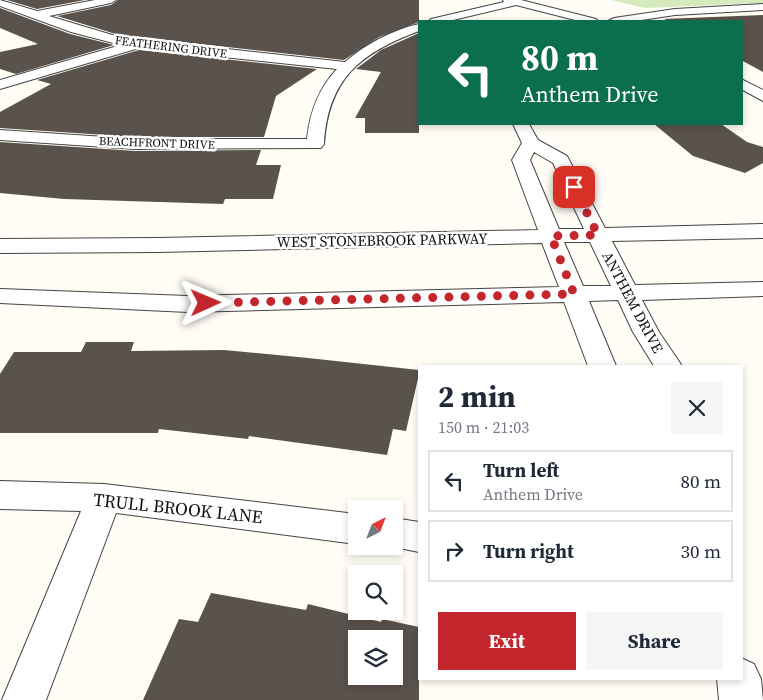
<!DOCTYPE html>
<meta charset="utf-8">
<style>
body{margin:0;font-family:"Source Serif 4",serif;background:#f6f6f7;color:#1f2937;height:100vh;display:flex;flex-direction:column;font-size:19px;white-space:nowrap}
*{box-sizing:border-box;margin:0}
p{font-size:16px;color:#747a83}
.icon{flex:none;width:28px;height:28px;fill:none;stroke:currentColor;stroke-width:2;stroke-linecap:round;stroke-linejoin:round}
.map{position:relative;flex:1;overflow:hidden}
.drawer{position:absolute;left:418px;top:365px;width:325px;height:315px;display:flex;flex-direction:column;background:#fff;border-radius:0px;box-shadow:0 2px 8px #0003}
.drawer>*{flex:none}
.banner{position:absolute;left:418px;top:20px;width:325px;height:105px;border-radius:0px;box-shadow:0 2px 8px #0003;background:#0b6e4f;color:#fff;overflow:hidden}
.needle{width:32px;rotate:42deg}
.controls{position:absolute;left:348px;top:500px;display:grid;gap:10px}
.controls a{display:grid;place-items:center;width:55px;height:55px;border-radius:0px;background:#fff;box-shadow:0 2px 8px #0003;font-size:25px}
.pin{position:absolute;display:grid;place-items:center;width:42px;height:42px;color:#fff;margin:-21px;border-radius:10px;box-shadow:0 2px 8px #0006}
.me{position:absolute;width:55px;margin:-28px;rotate:89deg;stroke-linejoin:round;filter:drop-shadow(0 0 4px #0008)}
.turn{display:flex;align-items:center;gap:18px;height:105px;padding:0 20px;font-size:22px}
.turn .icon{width:65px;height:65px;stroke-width:2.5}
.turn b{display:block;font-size:35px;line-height:42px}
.round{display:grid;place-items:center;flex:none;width:52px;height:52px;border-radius:0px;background:#f6f6f7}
.summary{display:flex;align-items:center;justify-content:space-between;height:85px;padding:0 20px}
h1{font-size:30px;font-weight:700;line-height:38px}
.button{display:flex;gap:10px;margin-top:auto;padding:10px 20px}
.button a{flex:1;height:58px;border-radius:0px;background:#c4262e;color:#fff;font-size:20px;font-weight:700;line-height:58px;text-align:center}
.button a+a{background:#f6f6f7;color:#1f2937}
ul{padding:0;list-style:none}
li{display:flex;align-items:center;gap:15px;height:62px;margin:0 10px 8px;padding:0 10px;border:2px solid #e0e1e3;border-radius:0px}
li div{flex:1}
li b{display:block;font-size:19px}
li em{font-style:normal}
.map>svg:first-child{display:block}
</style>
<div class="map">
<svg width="763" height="700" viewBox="0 0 763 700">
<rect width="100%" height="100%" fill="#fffdf5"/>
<polygon fill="#d5ebbd" points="611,0 763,0 763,3 646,8"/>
<g fill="#5a524d" fill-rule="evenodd">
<polygon points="7,0 85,0 37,9"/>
<polygon points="118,0 419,0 419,22 379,37 344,60 119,35 57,16 111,5"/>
<polygon points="0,8 70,34 114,45 16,74 0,69 0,52 38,44 0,28"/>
<polygon points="763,15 763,72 741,60 741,21 669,21 664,19"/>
<polygon points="419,33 419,133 365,133 365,118 355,118 381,72 356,69 381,50"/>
<polygon points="139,50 317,69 276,96 264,137 136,137 0,128 0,112 51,84 37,80"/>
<polygon points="654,124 721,124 747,142 763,147 763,163 745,173 693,156"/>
<polygon points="0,142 136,151 261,150 256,165 281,165 273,199 225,199 223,204 64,199 0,193"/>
<polygon points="86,342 134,342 131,351 224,350 308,358 419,370 419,374 406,431 393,429 387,455 249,436 248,439 159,429 158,433 0,433 0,374 14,352 81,352"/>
<path d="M 211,593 L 306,610 L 308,604 L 381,622 L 382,619 L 419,627 L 419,700 L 143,700 L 179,619 L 198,622 ZM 356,639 L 394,639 L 394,676 L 356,676 Z"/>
</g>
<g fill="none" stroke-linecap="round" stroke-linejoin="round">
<defs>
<g id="minor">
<path d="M 0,0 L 37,11 L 95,0 L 116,0 L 111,3 L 49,16 L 119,37 L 345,62 C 366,44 392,30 419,24 L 419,31 C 360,53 328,79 324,144 L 321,148 L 136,149 L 0,140 L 0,130 L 136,139 L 307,139 C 310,112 318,89 337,69 L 139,48 L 0,89 L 0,80 L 121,45 L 71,32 L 0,6 Z"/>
<polygon points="503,0 521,0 596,19 598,21 579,21 516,5 449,21 429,21 431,19 504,2"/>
<polygon points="763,4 763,10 675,15 635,21 608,21 614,18 675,9"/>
<polygon points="741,79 763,90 763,101 741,89"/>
<path d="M 513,124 L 529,124 L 538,140 L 567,156 L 605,228 L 763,224 L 763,238 L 612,241 L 635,285 L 763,282 L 763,296 L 642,300 L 659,332 L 682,366 L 654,366 L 633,332 L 618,300 L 589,301 L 616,366 L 588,366 L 564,302 L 188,312 L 0,303 L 0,289 L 188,296 L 559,287 L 542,243 L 158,252 L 0,253 L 0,239 L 158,238 L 538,230 L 512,160 L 522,143 ZM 534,152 L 553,163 L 584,229 L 559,229 L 530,160 ZM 564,242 L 590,242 L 611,286 L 583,286 Z"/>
<polygon points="0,481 104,484 356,514 356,544 116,513 46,700 2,700 81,511 0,509"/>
<polygon points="394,518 419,522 419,552 389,546 394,546"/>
<polygon points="741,658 754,664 761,679 763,700 719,700 717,679 741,679"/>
</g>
</defs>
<use href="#minor" stroke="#444" stroke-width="2"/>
<use href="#minor" fill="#fff" fill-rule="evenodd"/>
</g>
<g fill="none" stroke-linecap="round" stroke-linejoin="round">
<polyline stroke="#c4262e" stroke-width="9" stroke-dasharray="0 16.2" points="206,303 574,294 551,236 598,235 574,187"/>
</g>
<g text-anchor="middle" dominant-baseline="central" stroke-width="5" stroke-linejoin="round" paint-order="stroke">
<g font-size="12" fill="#111" stroke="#fff">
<text transform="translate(171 47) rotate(7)">FEATHERING DRIVE</text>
<text transform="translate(157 143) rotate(2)">BEACHFRONT DRIVE</text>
</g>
<g font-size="15" fill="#111" stroke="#fff">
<text transform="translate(382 240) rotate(-1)">WEST STONEBROOK PARKWAY</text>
<text transform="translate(633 302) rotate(62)">ANTHEM DRIVE</text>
</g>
<g font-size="18" fill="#111" stroke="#fff">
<text transform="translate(178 508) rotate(6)">TRULL BROOK LANE</text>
</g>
</g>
</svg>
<div class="controls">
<a><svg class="needle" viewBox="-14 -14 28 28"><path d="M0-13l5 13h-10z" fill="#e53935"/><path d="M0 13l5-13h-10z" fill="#747a83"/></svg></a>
<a><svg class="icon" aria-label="search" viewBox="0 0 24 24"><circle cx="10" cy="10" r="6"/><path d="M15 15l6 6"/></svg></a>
<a><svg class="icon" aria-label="layers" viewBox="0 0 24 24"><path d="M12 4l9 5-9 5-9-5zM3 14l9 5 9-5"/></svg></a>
</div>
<div class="pin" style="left:574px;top:187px;background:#d93025"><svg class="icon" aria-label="arrive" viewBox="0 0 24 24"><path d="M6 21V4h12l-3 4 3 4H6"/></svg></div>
<svg class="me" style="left:206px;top:303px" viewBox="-20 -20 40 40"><path d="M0-17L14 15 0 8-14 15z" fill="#c4262e" stroke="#fff" stroke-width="4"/></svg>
<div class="banner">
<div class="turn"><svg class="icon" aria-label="left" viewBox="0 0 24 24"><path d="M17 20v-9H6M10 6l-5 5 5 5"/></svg><div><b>80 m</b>Anthem Drive</div></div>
</div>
<section class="drawer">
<div class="summary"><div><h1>2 min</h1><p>150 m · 21:03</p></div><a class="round"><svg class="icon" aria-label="close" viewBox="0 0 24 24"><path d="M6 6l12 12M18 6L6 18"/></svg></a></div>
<ul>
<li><svg class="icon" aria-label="left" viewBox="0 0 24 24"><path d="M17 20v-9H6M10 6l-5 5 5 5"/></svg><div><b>Turn left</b><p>Anthem Drive</p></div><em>80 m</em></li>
<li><svg class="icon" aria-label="right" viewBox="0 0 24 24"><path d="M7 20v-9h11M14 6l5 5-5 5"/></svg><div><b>Turn right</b></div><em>30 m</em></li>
</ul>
<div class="button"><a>Exit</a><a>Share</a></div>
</section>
</div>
